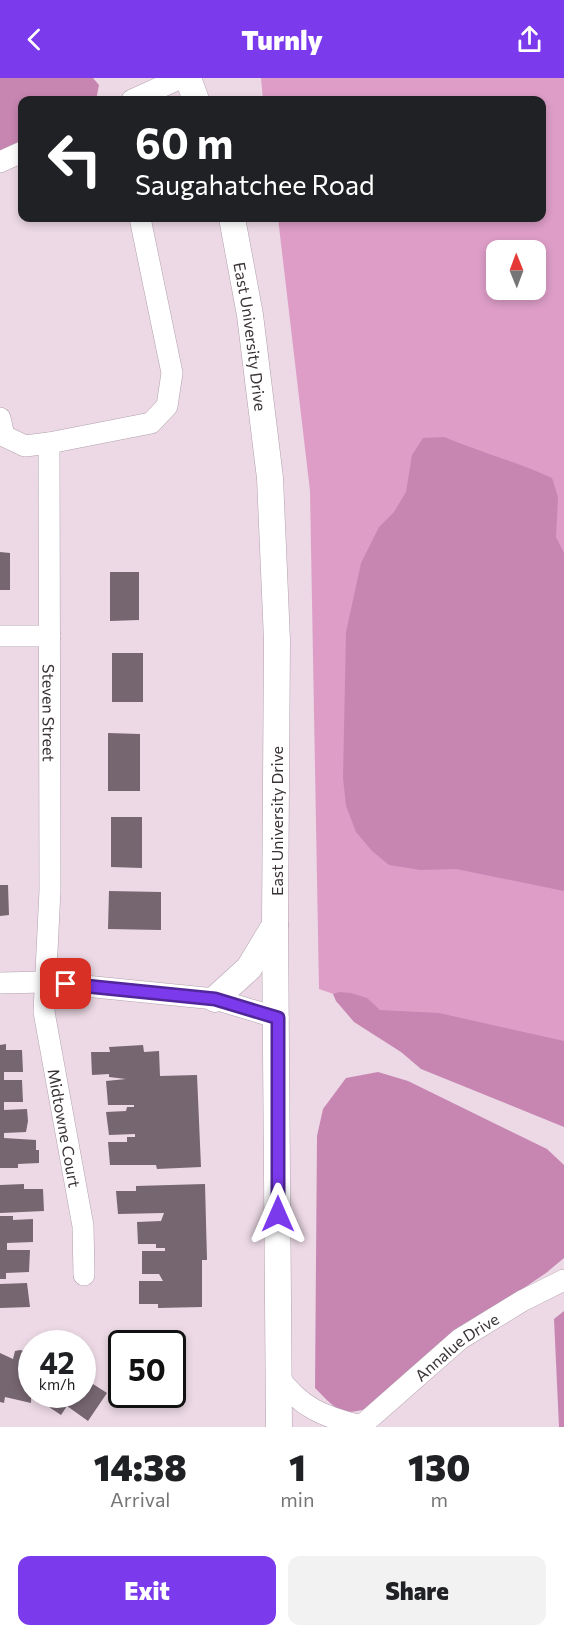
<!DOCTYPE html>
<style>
body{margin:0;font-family:Commissioner,sans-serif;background:#f2f2f2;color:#202124;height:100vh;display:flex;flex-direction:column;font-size:22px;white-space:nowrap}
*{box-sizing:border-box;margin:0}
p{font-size:20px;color:#757577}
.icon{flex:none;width:33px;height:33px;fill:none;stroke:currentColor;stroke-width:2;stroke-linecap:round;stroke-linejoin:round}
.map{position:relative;height:1349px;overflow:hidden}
.sheet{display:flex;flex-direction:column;background:#fff;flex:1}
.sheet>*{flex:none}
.hud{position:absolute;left:18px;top:18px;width:528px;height:126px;border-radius:12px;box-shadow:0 3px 9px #0003;background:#202124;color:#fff;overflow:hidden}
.needle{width:39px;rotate:359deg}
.fabs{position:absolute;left:486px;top:162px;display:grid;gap:12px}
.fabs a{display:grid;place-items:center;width:60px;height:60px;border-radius:12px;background:#fff;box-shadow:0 3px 9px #0003;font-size:30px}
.speed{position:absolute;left:18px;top:1252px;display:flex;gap:12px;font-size:30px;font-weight:700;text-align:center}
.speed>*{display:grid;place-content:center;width:78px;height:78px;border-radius:50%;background:#fff;box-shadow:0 3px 9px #0003;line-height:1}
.speed small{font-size:15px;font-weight:400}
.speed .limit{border:3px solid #111;border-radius:9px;background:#fff;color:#111}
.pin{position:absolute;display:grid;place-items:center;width:51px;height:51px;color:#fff;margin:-26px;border-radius:12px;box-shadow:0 3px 9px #0006}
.me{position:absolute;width:66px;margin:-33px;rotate:0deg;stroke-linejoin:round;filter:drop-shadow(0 0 4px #0008)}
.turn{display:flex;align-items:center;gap:21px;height:126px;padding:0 18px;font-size:27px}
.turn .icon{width:78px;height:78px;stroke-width:2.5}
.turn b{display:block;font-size:42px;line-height:51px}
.eta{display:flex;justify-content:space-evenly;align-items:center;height:102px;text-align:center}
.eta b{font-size:36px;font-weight:800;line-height:42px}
.primary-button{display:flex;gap:12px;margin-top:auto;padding:12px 18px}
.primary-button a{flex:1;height:69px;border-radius:12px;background:#7c3aed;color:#fff;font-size:24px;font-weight:800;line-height:69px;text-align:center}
.primary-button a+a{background:#f2f2f2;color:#202124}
header{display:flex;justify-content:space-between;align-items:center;height:78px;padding:0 18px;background:#7c3aed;color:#fff;font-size:27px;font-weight:800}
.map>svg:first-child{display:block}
</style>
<header><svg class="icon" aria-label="back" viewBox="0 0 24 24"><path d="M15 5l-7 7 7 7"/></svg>Turnly<svg class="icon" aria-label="share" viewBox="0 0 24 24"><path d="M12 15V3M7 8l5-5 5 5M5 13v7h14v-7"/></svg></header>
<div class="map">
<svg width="564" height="1349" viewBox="0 0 564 1349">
<rect width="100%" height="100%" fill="#ecd9e5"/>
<path fill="#dd9dc7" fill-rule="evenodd" d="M 261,0 L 564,0 L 564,1034 L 380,932 L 319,911 L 310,413 L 278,140 L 542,140 L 542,22 L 263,22 ZM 496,172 L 536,172 L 536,212 L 496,212 Z"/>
<g fill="#c786b2">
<polygon points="0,0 93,0 99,7 96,22 22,22 22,63 0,73"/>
<path d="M 444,359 C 480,374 517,384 552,400 L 558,419 L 556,459 L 564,475 L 564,813 L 456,791 L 420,792 L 389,787 L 372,773 L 356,754 L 346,728 L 343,700 L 346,554 L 361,485 L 379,449 L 394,434 L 406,414 L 412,377 L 423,360 Z"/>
<polygon points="339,914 351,915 367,920 380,932 439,935 564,963 564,1049 421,991 401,974 354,944 336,923 333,916"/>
<path d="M 378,994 L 408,1003 L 547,1071 L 564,1087 L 564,1180 L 546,1195 L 478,1241 L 368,1330 C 341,1340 334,1329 315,1310 L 317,1058 L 323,1031 L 346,1000 Z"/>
<polygon points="564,1233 564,1349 559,1349 554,1241"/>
</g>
<g fill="#766670">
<polygon points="0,474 10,475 10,512 0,512"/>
<polygon points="110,494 139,494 139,542 110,543"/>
<rect x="112" y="575" width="31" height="49"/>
<polygon points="108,655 140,656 140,713 108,713"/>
<polygon points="111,739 142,739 142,790 111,789"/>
<polygon points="0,807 8,807 9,837 0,838"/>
<polygon points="109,813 161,814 161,852 108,851"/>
<polygon points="6,966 6,972 22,972 23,994 4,994 4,1002 22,1002 23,1024 4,1024 4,1032 27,1031 28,1043 26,1054 4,1055 4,1060 36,1062 36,1072 39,1072 39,1085 18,1086 18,1090 0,1090 0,967"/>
<polygon points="143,967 144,974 159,973 160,998 197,997 201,1089 157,1091 156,1087 110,1087 108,1064 127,1064 127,1059 135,1059 135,1056 109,1057 106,1034 126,1033 127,1029 134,1029 134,1027 108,1027 106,1003 126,1001 109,999 109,996 92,997 91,974 110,974 109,969"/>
<polygon points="24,1106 24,1111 43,1111 44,1133 0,1135 0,1107"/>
<polygon points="205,1106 207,1182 202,1182 202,1229 158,1230 158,1226 139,1226 139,1203 163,1203 159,1196 142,1196 142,1173 165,1173 165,1170 156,1170 156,1166 138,1166 137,1144 161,1143 164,1135 118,1136 116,1113 136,1113 136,1108"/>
<polygon points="0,1138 13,1138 13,1142 33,1141 33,1164 7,1165 7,1172 30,1172 29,1194 6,1195 6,1201 0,1201"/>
<polygon points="27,1205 30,1229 0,1230 0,1206"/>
<polygon points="20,1272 32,1275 31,1325 5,1319 4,1325 0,1324 0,1275 13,1281 15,1273"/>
<polygon points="82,1299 107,1315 88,1343 67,1328 61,1337 40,1323 44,1317 82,1317"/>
</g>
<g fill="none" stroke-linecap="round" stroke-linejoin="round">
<defs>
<g id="minor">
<polyline points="132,22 181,0"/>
<polyline points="0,84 22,74"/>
<polyline points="0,340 4,358 25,368 49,365 151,345 167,328 172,295 140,140"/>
<path id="s1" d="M 49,365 L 50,812 L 44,934 L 83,1148 L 84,1197"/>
<polyline points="0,558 50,558"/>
<polyline points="0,905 45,904 215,921 278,940"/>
<path d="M 278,1298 C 300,1330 325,1339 361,1348"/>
<path id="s2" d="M 360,1349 L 460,1261 L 522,1223 L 564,1202"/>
</g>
<g id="major">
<polyline points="188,0 196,22"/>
<path id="s3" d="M 232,140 L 250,237 L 270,400 L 277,562 L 275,847 L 279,1349"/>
<polyline points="215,921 249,890 275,847"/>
</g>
</defs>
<use href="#minor" stroke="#b2a1ac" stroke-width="22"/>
<use href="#major" stroke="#b2a1ac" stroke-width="27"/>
<use href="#minor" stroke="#fff" stroke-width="21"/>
<use href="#major" stroke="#fff" stroke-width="26"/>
</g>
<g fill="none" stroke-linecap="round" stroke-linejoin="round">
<defs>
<polyline id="route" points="66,906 215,921 278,940 278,1136"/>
</defs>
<use href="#route" stroke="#51269a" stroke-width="15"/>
<use href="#route" stroke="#7c3aed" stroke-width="10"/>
</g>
<g text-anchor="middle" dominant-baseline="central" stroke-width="6" stroke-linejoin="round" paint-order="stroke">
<g font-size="16" fill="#393236" stroke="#fff">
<text stroke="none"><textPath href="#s3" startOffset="120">East University Drive</textPath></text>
<text stroke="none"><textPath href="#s1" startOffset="270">Steven Street</textPath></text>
<text transform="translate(276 743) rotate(-90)">East University Drive</text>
<text stroke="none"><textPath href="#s1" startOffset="687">Midtowne Court</textPath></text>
<text stroke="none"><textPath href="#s2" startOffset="126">Annalue Drive</textPath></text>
</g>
</g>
</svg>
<div class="fabs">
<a><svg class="needle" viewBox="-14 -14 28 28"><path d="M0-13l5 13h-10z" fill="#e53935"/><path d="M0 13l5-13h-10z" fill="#757577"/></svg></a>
</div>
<div class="speed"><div>42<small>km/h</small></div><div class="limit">50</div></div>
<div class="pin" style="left:66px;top:906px;background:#d93025"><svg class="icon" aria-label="arrive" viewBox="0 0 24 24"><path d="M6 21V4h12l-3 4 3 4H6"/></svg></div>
<svg class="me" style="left:278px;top:1136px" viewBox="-20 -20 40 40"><path d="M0-17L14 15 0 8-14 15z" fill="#7c3aed" stroke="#fff" stroke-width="4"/></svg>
<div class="hud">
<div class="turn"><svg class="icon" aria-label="left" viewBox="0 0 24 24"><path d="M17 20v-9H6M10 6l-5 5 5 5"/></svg><div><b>60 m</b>Saugahatchee Road</div></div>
</div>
</div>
<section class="sheet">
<div class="eta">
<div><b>14:38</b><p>Arrival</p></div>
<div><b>1</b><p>min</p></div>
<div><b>130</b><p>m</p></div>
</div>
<div class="primary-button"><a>Exit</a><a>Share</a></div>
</section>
